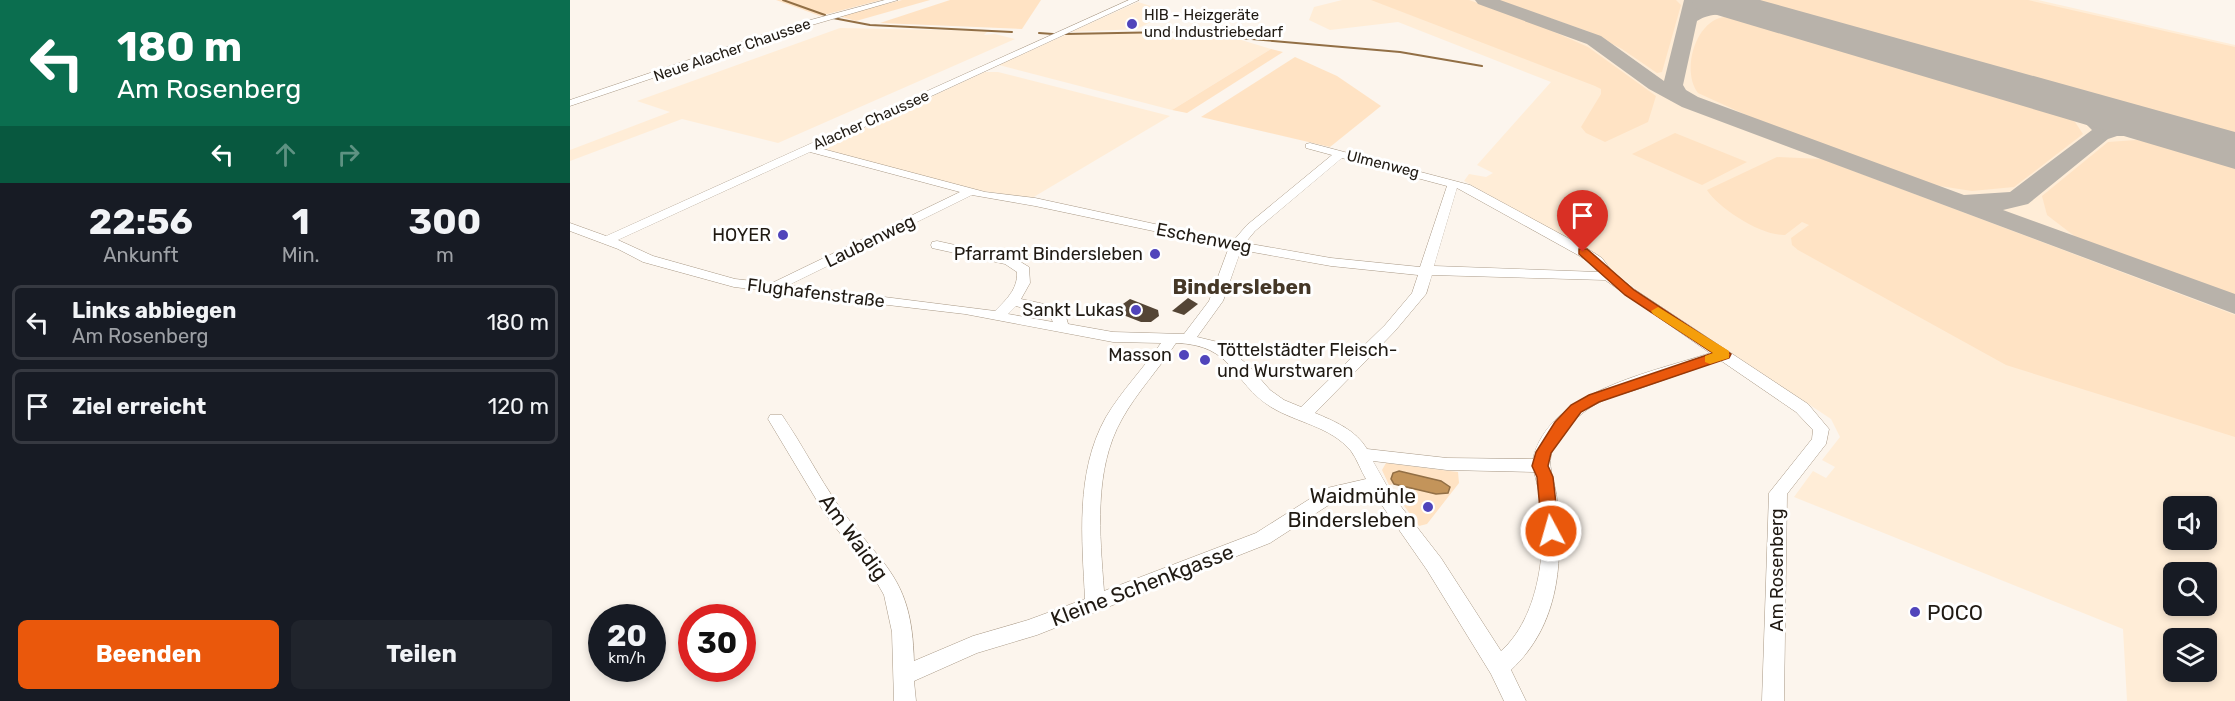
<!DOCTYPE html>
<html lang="de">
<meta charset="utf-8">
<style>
body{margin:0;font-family:Rubik,sans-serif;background:#20242c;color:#f1f3f6;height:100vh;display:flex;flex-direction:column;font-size:22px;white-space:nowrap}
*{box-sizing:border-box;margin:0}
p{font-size:20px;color:#9ea1a6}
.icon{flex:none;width:33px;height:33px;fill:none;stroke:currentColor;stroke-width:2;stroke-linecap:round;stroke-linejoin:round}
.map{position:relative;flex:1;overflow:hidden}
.drawer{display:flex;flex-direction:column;background:#171b24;width:570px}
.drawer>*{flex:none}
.banner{background:#0b6e4f;color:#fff;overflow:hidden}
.buttons{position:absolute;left:1593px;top:496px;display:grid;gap:12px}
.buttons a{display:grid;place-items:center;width:54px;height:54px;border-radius:9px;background:#171b24;box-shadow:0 3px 9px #0003;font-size:30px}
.speed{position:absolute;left:18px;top:604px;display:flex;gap:12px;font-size:30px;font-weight:700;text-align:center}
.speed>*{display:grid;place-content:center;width:78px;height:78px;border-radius:50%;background:#171b24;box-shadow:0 3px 9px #0003;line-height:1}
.speed small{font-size:15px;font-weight:400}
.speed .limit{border:9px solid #d22;background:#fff;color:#111}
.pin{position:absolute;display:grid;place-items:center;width:51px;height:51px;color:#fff;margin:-62px -26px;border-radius:50% 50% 50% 0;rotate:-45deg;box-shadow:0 0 6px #0007}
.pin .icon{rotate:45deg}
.me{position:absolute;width:66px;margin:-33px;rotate:354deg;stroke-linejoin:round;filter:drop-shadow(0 0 4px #0008)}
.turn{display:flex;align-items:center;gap:21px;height:126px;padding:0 18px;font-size:27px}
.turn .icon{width:78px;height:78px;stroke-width:2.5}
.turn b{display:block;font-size:42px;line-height:51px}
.lanes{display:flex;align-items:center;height:57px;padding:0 18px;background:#0003;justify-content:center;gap:30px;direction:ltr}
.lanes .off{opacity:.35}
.eta{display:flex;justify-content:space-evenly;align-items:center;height:102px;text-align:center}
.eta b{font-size:36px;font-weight:700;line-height:42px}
.button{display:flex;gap:12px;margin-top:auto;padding:12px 18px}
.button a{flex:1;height:69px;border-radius:9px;background:#ea580c;color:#fff;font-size:24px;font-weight:700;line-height:69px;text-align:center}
.button a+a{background:#20242c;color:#f1f3f6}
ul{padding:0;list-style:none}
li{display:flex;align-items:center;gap:18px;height:75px;margin:0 12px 9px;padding:0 6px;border:3px solid #363941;border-radius:9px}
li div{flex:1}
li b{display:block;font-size:22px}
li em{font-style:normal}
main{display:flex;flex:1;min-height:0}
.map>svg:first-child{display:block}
</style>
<main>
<section class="drawer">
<div class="banner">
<div class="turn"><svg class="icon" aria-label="left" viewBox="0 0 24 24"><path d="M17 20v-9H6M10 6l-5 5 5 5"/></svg><div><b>180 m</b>Am Rosenberg</div></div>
<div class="lanes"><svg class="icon" aria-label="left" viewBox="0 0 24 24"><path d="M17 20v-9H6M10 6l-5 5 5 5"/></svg><svg class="icon off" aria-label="ahead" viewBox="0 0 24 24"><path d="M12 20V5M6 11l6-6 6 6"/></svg><svg class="icon off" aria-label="right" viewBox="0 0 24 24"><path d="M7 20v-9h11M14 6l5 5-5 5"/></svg></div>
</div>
<div class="eta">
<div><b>22:56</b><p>Ankunft</p></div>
<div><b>1</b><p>Min.</p></div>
<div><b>300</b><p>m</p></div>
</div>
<ul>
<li><svg class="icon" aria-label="left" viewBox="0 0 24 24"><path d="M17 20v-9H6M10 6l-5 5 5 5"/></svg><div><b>Links abbiegen</b><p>Am Rosenberg</p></div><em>180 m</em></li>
<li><svg class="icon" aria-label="arrive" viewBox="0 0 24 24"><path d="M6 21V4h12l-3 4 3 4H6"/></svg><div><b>Ziel erreicht</b></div><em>120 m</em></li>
</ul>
<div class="button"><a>Beenden</a><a>Teilen</a></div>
</section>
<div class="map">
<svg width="1665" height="701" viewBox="0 0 1665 701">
<rect width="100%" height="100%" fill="#fcf5ed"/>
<g fill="#ffedd7" fill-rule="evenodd">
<path d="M 772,0 L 1468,0 L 1665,45 L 1665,701 L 1557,701 L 1553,629 L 1224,497 L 1243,471 L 1256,478 L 1265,467 L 1252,460 L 1270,437 L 1261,419 L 1071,293 L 1017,250 L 894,181 L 899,174 L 916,177 L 923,173 L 907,165 L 981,82 L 828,22 L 760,30 L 739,20 L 744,7 ZM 1604,507 L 1636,507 L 1636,540 L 1604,540 ZM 1604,573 L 1636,573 L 1636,606 L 1604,606 ZM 1604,639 L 1636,639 L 1636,672 L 1604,672 Z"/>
<polygon points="568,2 600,12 567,29 501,32"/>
<polygon points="270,28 418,31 414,35 425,34 445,39 208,143 112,119 0,161 0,150 100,112 67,101"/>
<polygon points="562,32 668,39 701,49 602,110 429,65 495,35"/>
<polygon points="415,72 428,72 600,116 462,198 393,188 250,148"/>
</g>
<g fill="#ffe3c4">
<polygon points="206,0 311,0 250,16"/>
<polygon points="332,0 360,0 286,21 268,16"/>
<polygon points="380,0 471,0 452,29 310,23"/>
<polygon points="801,0 899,0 962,22 1018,47 1086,96 1078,122 1035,142 1016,133 1011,127 1031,94 1031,89 1025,86"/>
<polygon points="928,0 1106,0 1111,5 1092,72 1087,73 1052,49 1017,31"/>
<polygon points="1174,0 1458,0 1665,47 1665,139"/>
<path d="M 1154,17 L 1178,20 L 1487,111 L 1505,122 L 1513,134 L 1444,187 L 1402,191 L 1363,185 L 1185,119 L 1128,93 C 1111,71 1125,21 1154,17 Z"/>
<polygon points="701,49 713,52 617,113 602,110"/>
<polygon points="725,57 767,76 811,106 760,147 631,117"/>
<polygon points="1105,133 1177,162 1132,185 1062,154"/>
<polygon points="1566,140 1598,144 1665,164 1665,296 1507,238 1477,215 1472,196 1538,142"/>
<path d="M 1207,157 L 1252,159 L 1665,315 L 1665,437 L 1436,365 L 1228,250 L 1222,245 L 1221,238 L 1239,225 L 1232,222 L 1215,235 C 1192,236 1149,209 1137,190 Z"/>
<polygon points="816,463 888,472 889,483 857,524 849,526 832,503 844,498 838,487 866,494 821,479 824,484 819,485 812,470"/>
</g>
<polygon fill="#c3945a" stroke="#926f45" stroke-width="1.5" points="829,471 871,481 880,487 878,493 866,494 824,484 821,479 823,473"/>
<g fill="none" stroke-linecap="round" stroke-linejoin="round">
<g stroke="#926f45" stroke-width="2">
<polyline points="213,0 255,15"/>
<polyline points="263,18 300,25 442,32"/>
<polyline points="469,33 483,34"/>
<polyline points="495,34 600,32 830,52 912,66"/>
</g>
<path fill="#b8b2aa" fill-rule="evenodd" d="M 905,0 L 930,0 L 1031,36 L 1094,81 L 1114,0 L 1132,0 L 1130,6 L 1155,3 L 1199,11 L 1202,15 L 1199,19 C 1175,25 1151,5 1127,21 L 1113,85 L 1116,90 L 1128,97 L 1394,195 L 1440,192 L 1522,130 L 1507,115 L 1475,103 L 1472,98 L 1475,93 C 1498,88 1528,107 1542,123 L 1580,122 L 1637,136 L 1641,141 L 1637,146 L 1629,148 L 1580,136 L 1547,136 L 1538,139 L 1458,204 L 1433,210 L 1665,294 L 1665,314 L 1112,107 L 1079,89 L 1017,44 L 908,4 Z"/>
<polygon fill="#b8b2aa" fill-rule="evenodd" points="1121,0 1190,0 1665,132 1665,169 1127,9"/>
</g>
<g fill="#544535">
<polygon points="618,298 628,304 614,315 602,311"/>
<polygon points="560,299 588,310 589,316 581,322 571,322 543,311"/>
</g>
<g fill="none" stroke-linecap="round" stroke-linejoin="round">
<defs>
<g id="minor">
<polygon points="315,0 328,0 228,29 0,106 0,100 222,25"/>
<path d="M 559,0 L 569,0 L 249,148 L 415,192 L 465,198 L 663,241 L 677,225 L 762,155 L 736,148 L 736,144 L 740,143 L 900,185 L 1018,249 L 1032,258 L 1043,273 L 1064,289 L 1238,404 L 1259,429 L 1256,444 L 1217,494 L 1214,701 L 1192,701 L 1199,493 L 1242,439 L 1243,430 L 1226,412 L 1150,360 C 1123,370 1096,379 1068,389 C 1053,394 1035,398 1021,407 C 1005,418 986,435 981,455 C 978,470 986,485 987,500 C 993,562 990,624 941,670 L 956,701 L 934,701 L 921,674 L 857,570 L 802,491 L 768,499 L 700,543 L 467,635 L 407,653 L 344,681 L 346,701 L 324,701 L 322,632 L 314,595 L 302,574 L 255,514 L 198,419 L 200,415 L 212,415 C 232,444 248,476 268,505 C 312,567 342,575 344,661 L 403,636 L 458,620 L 515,599 C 512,539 505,472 536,417 C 552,390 574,368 591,343 L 543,342 L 395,314 L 164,287 L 73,262 L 48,249 L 0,231 L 0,223 L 36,236 ZM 240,152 L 390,192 L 202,283 L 165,279 L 83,256 L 48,240 ZM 772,158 L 877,186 L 850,267 L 761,258 L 675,243 L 685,231 ZM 887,188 L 1008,255 L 1022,264 L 1028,272 L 864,266 ZM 402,195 L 465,206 L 659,247 L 639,301 L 614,334 L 543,332 L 498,324 C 496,305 467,303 451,299 L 460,283 L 459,267 L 444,258 L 367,241 L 362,242 L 361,245 L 362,248 L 435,264 L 447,272 C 448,289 436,300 425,311 L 219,285 ZM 671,250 L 761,266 L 848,275 L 842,293 L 815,325 L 731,407 L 714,400 L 700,390 L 679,366 L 652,343 L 627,337 L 653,301 ZM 862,275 L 1035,280 L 1140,353 C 1084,372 978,391 963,459 L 877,458 L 797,449 C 786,430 764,421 745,413 L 825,331 L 856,294 ZM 446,306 L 480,316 L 483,322 L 438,314 ZM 606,343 C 665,345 661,382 701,407 C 727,423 760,426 781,451 C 787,459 791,471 796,479 L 757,488 L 686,533 L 534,591 C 530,535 523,470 552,419 C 567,392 589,369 606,343 ZM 803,461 L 877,470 L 964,472 C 980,525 975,612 931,651 L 871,558 L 822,495 Z"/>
</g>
</defs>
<use href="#minor" stroke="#a99986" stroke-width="1"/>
<use href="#minor" fill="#fff" fill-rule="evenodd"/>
</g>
<polygon fill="#ea580c" stroke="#983908" stroke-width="1.5" points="1009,249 1017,249 1064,290 1161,354 1159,358 1029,402 1011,412 981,453 978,466 983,477 989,531 987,536 975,536 972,531 967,477 962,466 966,452 985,422 1001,405 1019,395 1143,353 1055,295 1009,254"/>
<polygon fill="#f59e0b" points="1088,307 1159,351 1159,358 1140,364 1135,362 1135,356 1143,353 1083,314 1081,311"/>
<g fill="#5044bb" stroke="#fff" stroke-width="2">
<circle cx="562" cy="24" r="6"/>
<circle cx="213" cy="235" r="6"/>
<circle cx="585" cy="254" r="6"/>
<circle cx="566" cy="310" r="6"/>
<circle cx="614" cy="355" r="6"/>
<circle cx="635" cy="360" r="6"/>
<circle cx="858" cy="507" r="6"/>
<circle cx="1345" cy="612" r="6"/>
</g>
<g text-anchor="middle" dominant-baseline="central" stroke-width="6" stroke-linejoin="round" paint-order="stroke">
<g font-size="15" fill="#201a13" stroke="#fff" text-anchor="start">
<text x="574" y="15">HIB - Heizgeräte<tspan x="574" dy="17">und Industriebedarf</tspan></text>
</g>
<g font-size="15" fill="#201a13" stroke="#fff">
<text transform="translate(162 50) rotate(-19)">Neue Alacher Chaussee</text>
<text transform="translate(301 120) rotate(-24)">Alacher Chaussee</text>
<text transform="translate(813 164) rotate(14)">Ulmenweg</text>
</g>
<g font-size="18" fill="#201a13" stroke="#fff" text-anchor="end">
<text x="201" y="235">HOYER</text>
<text x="573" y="254">Pfarramt Bindersleben</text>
<text x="554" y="310">Sankt Lukas</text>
<text x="647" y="350" text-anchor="start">Töttelstädter Fleisch-<tspan x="647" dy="21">und Wurstwaren</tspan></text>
<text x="602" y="355">Masson</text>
</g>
<g font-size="18" fill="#201a13" stroke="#fff">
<text transform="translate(634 238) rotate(11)">Eschenweg</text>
<text transform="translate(300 241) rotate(-26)">Laubenweg</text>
<text transform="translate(246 293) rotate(7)">Flughafenstraße</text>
<text transform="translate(1207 570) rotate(-90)">Am Rosenberg</text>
</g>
<g font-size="21" font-weight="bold" fill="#453828" stroke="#fff">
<text x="672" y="286">Bindersleben</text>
</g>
<g font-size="21" fill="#201a13" stroke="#fff" text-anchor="end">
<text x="846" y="495">Waidmühle<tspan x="846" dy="24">Bindersleben</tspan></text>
<text x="1357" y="612" text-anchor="start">POCO</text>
</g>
<g font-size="21" fill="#201a13" stroke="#fff">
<text transform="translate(284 537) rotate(54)">Am Waidig</text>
<text transform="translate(572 585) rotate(-21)">Kleine Schenkgasse</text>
</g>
</g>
</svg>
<div class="buttons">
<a><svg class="icon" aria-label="sound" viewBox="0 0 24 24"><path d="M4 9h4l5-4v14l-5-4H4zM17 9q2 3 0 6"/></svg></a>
<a><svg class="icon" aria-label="search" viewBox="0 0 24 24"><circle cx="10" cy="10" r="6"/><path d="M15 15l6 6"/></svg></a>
<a><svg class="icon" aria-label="layers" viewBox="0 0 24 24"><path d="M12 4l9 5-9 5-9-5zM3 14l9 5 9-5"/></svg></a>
</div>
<div class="speed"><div>20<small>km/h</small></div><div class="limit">30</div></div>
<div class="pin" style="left:1013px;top:252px;background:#d93025"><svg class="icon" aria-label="arrive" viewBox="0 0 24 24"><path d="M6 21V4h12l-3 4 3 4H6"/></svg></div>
<svg class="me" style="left:981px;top:531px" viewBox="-20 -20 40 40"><circle r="17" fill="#ea580c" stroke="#fff" stroke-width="3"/><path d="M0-11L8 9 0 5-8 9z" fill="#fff"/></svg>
</div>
</main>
